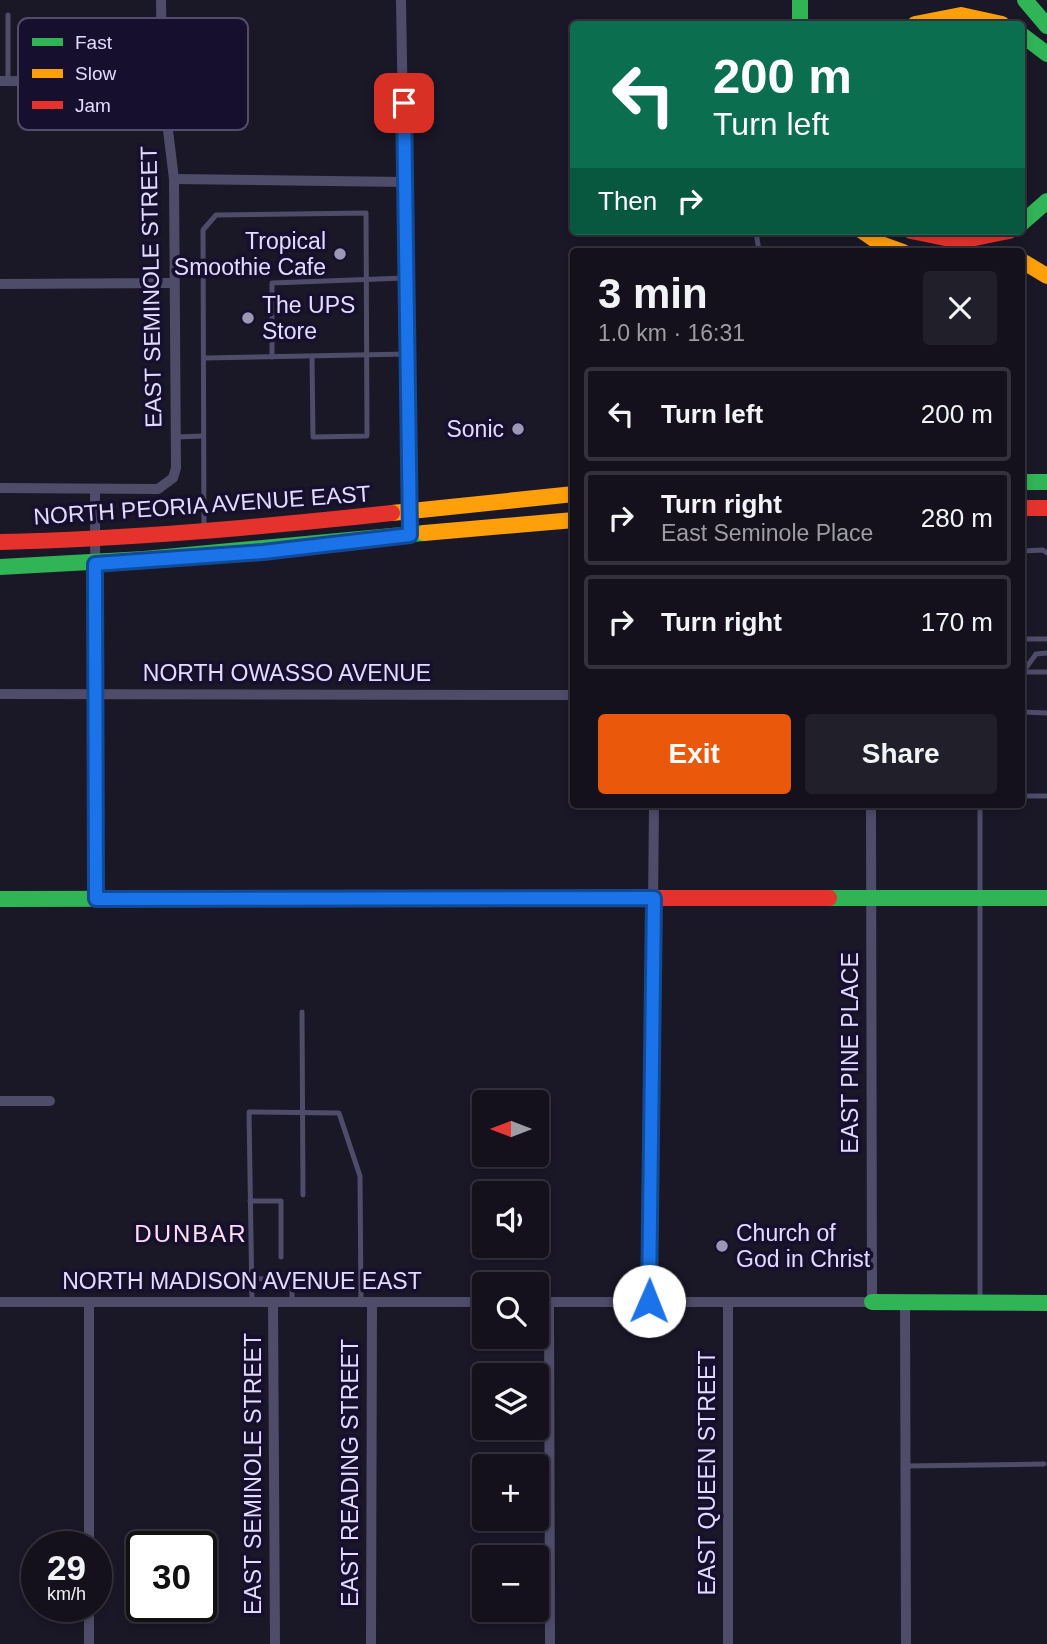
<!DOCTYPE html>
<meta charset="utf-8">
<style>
body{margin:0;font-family:Helvetica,sans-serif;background:#211f2a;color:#f1f3f6;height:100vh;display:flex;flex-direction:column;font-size:26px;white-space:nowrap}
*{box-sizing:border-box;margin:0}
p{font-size:23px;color:#9d9da4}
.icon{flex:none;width:38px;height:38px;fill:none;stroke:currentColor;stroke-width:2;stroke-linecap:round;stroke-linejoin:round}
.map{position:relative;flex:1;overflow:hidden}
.drawer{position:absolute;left:570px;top:248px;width:455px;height:560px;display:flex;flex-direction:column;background:#14111d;border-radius:7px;box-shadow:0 4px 10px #0003,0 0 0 2px #33313b}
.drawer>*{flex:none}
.guide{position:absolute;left:570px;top:21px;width:455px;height:214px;border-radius:7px;box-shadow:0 4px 10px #0003,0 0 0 2px #33313b;background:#0b6e4f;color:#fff;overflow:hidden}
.needle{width:46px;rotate:270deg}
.fabs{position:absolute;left:472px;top:1090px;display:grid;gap:14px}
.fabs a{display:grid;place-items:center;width:77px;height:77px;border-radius:7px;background:#14111d;box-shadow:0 4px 10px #0003,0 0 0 2px #33313b;font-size:35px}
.speed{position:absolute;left:21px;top:1531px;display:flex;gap:14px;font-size:35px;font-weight:700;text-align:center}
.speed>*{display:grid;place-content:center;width:91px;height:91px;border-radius:50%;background:#14111d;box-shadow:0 4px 10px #0003,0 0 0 2px #33313b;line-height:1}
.speed small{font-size:18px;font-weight:400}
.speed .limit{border:4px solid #111;border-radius:10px;background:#fff;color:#111}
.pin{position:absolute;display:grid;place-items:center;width:60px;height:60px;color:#fff;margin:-30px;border-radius:14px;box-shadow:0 4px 10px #0006}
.me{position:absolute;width:77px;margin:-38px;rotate:1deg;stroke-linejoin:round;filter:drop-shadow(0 0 5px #0008)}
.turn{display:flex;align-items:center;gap:24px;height:147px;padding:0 28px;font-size:32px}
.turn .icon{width:91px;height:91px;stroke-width:2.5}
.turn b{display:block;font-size:49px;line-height:60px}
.then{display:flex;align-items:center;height:66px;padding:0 28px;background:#0003;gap:14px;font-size:26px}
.round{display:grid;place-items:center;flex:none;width:74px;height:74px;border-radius:7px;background:#211f2a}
.overview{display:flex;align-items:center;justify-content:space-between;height:119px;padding:0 28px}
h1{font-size:42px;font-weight:700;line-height:52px}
.action{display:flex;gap:14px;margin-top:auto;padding:14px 28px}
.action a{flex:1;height:80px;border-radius:7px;background:#ea580c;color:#fff;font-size:28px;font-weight:700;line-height:80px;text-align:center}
.action a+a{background:#211f2a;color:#f1f3f6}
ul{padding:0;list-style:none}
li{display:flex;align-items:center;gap:21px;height:94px;margin:0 14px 10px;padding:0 14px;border:4px solid #33313b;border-radius:7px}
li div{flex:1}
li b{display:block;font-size:26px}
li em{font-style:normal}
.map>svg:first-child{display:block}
</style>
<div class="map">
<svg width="1047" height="1644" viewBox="0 0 1047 1644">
<rect width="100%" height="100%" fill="#1a1727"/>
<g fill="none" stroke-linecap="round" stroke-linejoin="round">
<g stroke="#4e4c68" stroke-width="5">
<polyline points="8,15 8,81"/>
<polyline points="756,231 759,252"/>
<polyline points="272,357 272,283 405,278"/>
<polyline points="205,358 408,354"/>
<polyline points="176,437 203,436"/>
<polyline points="204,531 203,230 216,215 366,213 367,436 313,437 312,356"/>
<polyline points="1022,551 1043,550 1047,553"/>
<polyline points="1022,639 1047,639"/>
<polyline points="1022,672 1047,672"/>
<polyline points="1023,672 1036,654 1047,653"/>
<polyline points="1022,712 1047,713"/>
<polyline points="1022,796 1047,796"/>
<polyline points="302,1012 303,1195"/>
<polyline points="250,1201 281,1201 281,1257"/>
<polyline points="251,1278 287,1281 292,1287 292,1302"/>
<polyline points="980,1299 980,805"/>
<polyline points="252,1301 249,1112 339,1113 360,1176 361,1303"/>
<polyline points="906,1466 1044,1464"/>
</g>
<g stroke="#4e4c68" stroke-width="10">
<polyline points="401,0 410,535"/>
<polyline points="0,81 162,82"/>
<polyline points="174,179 405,182"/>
<polyline points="0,284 174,283"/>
<polyline points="0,488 158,489 173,478 176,468 174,179 162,82 161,0"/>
<polyline points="95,489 96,899"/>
<polyline points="0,694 574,695"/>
<polyline points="0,1101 50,1101"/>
<polyline points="649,1301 654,805"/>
<polyline points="0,1302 485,1302"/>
<polyline points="89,1302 89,1547"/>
<polyline points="537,1302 872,1302 871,805"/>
<polyline points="549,1302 550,1644"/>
<polyline points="905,1302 906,1644"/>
<polyline points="273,1303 275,1644"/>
<polyline points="89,1606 89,1644"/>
<polyline points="371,1644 372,1303"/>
<polyline points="728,1644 728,1302"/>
</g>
<g stroke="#30b455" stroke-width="16">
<polyline points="800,0 800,24"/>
<polyline points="1025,0 1047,26"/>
<polyline points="1022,35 1047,54"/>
<polyline points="1022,223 1047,201"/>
<polyline points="1022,482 1047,482"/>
<polyline points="0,567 144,559 424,533"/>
<polyline points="829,898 1047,898"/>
<polyline points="0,899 611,898"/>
<polyline points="872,1302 1047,1303"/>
</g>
<g stroke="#ff9f0a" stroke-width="16">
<polyline points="915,24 961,15 1002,24"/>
<polyline points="862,231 881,244 903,252"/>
<polyline points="1022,261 1047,276"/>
<polyline points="392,513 574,494"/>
<polyline points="424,533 574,520"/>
</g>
<g stroke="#e5322d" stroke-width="16">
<polyline points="911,231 960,241 1009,231"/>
<polyline points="1022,508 1047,508"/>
<path d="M 0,542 C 131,539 261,527 392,513"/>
<polyline points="611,898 829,898"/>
</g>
</g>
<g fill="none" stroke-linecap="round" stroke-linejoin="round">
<defs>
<polyline id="route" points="404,103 410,535 263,552 95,564 96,899 654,898 649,1301"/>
</defs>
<use href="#route" stroke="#114b97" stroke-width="18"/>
<use href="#route" stroke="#1a73e8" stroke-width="12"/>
</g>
<g fill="#9c97b3" stroke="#16102e" stroke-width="2.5">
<circle cx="340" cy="254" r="7"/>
<circle cx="248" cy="318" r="7"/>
<circle cx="518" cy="429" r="7"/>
<circle cx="722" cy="1246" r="7"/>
</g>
<g text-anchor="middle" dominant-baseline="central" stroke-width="7" stroke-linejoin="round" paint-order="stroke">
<g font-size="23" fill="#e2dcff" stroke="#16102e" text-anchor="end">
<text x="326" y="241">Tropical<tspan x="326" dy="26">Smoothie Cafe</tspan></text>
<text x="262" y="305" text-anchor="start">The UPS<tspan x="262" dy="26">Store</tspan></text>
<text x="504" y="429">Sonic</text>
<text x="736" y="1233" text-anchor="start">Church of<tspan x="736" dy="26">God in Christ</tspan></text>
</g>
<g font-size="23" fill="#e2dcff" stroke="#16102e">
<text transform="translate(151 287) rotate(-91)">EAST SEMINOLE STREET</text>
<text transform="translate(202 505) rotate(-4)">NORTH PEORIA AVENUE EAST</text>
<text x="287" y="673">NORTH OWASSO AVENUE</text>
<text transform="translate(850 1053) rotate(-90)">EAST PINE PLACE</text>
<text x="242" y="1281">NORTH MADISON AVENUE EAST</text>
<text transform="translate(350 1473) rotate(-90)">EAST READING STREET</text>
<text transform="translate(707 1473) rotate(-90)">EAST QUEEN STREET</text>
<text transform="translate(253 1474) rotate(-90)">EAST SEMINOLE STREET</text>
</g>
<g font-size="24" letter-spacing="2" fill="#ffdef2" stroke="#16102e">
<text x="191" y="1233">DUNBAR</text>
</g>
</g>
<rect x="18" y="18" width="230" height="112" rx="10" fill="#16102e" stroke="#534d6d" stroke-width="2"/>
<rect x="32" y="38" width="31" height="8" fill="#30b455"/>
<rect x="32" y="69" width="31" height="9" fill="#ff9f0a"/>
<rect x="32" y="101" width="31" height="8" fill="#e5322d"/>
<g font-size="19" fill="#e2dcff">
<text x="75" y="49">Fast</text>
<text x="75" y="80">Slow</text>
<text x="75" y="112">Jam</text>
</g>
</svg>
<div class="fabs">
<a><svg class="needle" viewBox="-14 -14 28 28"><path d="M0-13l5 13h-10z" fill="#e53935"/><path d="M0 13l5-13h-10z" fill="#9d9da4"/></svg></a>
<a><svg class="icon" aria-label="sound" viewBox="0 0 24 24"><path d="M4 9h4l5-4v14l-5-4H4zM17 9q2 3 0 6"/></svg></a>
<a><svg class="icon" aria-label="search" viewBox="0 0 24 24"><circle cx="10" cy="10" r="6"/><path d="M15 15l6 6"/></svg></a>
<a><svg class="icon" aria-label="layers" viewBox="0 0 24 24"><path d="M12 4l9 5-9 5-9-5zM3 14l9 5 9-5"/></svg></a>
<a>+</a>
<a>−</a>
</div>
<div class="speed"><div>29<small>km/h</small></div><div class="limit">30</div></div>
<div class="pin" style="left:404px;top:103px;background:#d93025"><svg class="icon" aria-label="arrive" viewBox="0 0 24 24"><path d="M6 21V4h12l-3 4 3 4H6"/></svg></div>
<svg class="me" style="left:649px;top:1301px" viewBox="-20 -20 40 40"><circle r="19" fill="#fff"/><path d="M0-13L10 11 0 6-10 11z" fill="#1a73e8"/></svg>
<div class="guide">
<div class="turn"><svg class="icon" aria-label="left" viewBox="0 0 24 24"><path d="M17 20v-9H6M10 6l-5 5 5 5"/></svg><div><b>200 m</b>Turn left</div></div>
<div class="then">Then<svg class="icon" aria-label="right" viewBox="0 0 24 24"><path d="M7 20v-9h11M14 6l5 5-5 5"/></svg></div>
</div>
<section class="drawer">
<div class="overview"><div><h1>3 min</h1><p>1.0 km · 16:31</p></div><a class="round"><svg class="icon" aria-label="close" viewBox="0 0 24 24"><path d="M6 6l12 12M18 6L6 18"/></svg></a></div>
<ul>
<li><svg class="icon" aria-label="left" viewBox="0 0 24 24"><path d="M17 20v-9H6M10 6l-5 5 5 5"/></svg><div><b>Turn left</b></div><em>200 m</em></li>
<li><svg class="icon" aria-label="right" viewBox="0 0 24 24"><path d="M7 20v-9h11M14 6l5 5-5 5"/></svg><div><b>Turn right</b><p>East Seminole Place</p></div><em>280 m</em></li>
<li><svg class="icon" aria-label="right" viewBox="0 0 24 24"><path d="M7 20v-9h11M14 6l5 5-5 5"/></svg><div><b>Turn right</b></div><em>170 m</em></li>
</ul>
<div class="action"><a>Exit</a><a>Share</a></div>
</section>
</div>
